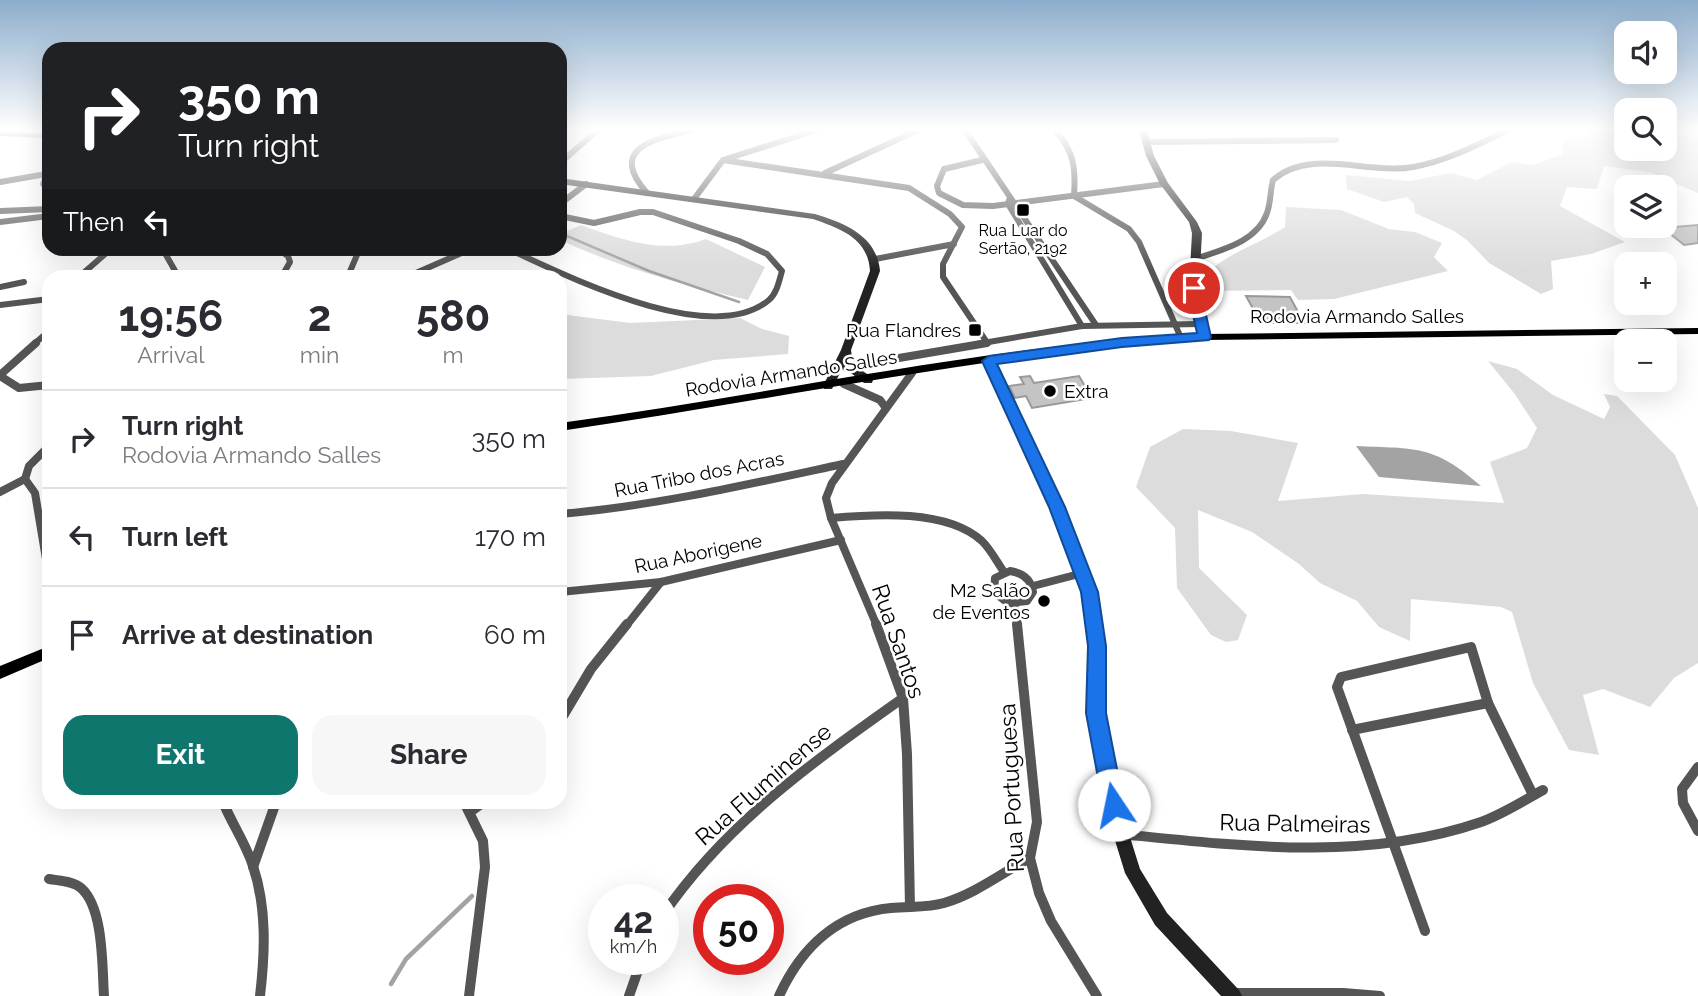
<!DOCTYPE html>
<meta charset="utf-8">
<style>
body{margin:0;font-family:Raleway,sans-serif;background:#f7f7f7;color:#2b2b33;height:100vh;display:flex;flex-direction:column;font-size:26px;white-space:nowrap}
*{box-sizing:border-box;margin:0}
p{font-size:23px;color:#7c7c81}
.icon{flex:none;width:38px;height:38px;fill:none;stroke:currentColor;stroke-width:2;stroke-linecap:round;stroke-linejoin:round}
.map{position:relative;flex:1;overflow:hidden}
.side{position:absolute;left:42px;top:270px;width:525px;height:539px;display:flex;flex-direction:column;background:#fff;border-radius:21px;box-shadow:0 7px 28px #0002}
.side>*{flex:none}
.hud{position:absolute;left:42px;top:42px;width:525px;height:214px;border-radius:21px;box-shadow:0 7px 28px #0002;background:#202124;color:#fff;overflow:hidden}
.fabs{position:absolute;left:1614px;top:21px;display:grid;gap:14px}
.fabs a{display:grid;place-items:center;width:63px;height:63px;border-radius:14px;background:#fff;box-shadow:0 7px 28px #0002;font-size:35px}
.speed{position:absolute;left:588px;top:884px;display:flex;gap:14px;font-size:35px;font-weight:700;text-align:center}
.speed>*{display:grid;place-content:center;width:91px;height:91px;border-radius:50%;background:#fff;box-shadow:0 7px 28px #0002;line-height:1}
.speed small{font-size:18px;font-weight:400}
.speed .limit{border:10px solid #d22;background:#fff;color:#111}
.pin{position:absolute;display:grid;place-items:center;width:60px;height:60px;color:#fff;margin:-30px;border:4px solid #fff;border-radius:50%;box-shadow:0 2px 7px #0007}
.me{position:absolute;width:77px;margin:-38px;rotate:349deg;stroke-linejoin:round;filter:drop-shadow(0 0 5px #0008)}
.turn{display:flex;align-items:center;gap:24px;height:147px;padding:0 21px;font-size:32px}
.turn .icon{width:91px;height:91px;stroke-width:2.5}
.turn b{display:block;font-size:49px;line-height:60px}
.then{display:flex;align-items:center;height:66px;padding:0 21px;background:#0003;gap:14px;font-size:26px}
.eta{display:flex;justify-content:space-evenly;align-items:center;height:119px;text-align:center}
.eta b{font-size:42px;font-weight:700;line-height:49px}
.cta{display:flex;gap:14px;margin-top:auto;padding:14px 21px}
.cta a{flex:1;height:80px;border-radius:21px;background:#0f766e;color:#fff;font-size:28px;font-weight:700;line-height:80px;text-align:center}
.cta a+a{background:#f7f7f7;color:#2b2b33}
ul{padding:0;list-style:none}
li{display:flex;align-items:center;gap:21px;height:98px;padding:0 21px;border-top:2px solid #e1e1e2}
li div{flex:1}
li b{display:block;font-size:26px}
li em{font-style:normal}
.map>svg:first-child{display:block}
</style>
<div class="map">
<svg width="1698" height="996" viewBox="0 0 1698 996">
<rect width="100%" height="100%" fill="#fff"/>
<g fill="#dcdcdc">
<polygon points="1614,130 1626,130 1626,149 1664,149 1664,131 1695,138 1698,137 1698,193 1649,172 1604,166 1597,189 1567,187 1560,206 1625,242 1591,254 1551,261 1553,289 1541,294 1489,263 1467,240 1454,231 1415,213 1414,204 1407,197 1384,202 1347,189 1346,175 1410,181 1451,173 1477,180 1512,162 1533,165 1563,154 1562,140"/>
<path d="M 1286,207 L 1341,210 L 1389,229 L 1415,232 L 1442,243 L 1434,257 L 1448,271 L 1334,299 L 1298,300 L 1291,290 L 1206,291 L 1206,274 C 1229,252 1259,244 1285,227 Z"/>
<path d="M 581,225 C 623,240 662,255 706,239 L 765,267 L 748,300 C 683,285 621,268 560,240 L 560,234 Z"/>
<polygon points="560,314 630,323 740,318 762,329 789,336 788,354 714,360 651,376 560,379"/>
<polygon points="1488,361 1517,369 1553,395 1604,419 1610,407 1604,394 1617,396 1675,455 1698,508 1698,663 1674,678 1650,707 1603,689 1583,695 1599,755 1569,750 1533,683 1512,612 1501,607 1411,599 1410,641 1379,627 1357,601 1320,583 1299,564 1252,532 1198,510 1199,568 1247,615 1238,640 1226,642 1211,635 1177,588 1175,528 1136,487 1150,447 1183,429 1231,431 1298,443 1278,501 1363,494 1504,503 1490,462 1527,448 1537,428 1514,393"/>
</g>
<path fill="#a3a3a3" d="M 1356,446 C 1416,449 1433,444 1481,486 L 1379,477 Z"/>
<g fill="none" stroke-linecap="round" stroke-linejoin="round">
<polyline stroke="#a3a3a3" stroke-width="2.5" points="560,233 649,271 739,302"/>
<polyline stroke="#a3a3a3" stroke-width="4.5" points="391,984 406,959 472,896"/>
</g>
<g fill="#c4c4c4" stroke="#999" stroke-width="2">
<polygon points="1698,225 1698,243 1684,245 1663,228"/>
<polygon points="1246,296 1290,297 1304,323 1261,323"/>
<polygon points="1030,376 1034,383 1079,376 1092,398 1032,408 1026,396 1015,398 1009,386 1024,384 1020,377"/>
</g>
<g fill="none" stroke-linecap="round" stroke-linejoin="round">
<g stroke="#555" stroke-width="6">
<polyline points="965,130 1096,325"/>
<path d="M 1055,130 C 1074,151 1076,168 1074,196"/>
<polyline points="1145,142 1336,140"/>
<polyline points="726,159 817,130"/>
<polyline points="982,160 944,169 937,186 939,193 963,205 993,206 1164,184"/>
<polyline points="560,163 598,130"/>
<polyline points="49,169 43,184 49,190"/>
<polyline points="825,173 918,130"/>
<polyline points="0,182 46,174"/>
<path d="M 647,193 C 607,148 654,139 692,130"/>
<polyline points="1074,196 1129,229 1139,242 1181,338"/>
<polyline points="694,199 723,160 909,188 950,214 962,227 943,264 943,277 986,341"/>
<polyline points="1009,200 1008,204 1082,326"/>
<polyline points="560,204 586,184"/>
<polyline points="0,211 49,209"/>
<polyline points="0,222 49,216"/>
<polyline points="162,248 178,276"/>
<polyline points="276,248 288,256 290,262 282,276"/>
<path d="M 506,248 C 565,275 711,349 769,300 C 777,293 779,281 782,271 L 767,254 L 739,241 L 653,212 L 640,212 L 594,223 L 560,216"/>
<polyline points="875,259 954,244"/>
<path d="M 1195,259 C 1221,250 1257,242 1267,213 C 1271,202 1270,191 1273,180 C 1310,147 1368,175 1413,167 C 1447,161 1477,145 1508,130"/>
<polyline points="80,276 112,248"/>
<polyline points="348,276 360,248"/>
<polyline points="409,276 473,248"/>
<polyline points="0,287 24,282"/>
<polyline points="0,305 49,299"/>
<polyline points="34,344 49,331"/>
<polyline points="977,344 1082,326 1201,324"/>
</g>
<g stroke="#555" stroke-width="8">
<polyline points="846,367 987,343"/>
<polyline points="0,375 36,343"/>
<polyline points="0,376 19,388 49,385"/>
<polyline points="844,384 880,400 886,408"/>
<polyline points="25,479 35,493 49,577"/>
<polyline points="25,479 29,466 49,446"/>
<polyline points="0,492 25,479"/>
<path d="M 560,514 C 655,506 750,484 843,464"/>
<path d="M 831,518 C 875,514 947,509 982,541 C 991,550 997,562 1004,572"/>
<path d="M 1010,571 C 1023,573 1031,579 1033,592 L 1027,601 L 1008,603 L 994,592 L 995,578 Z"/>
<polyline points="1033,586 1083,573"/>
<polyline points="560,592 661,582 841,540"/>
<polyline points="1014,604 1018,626"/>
<polyline points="626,626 661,582"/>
<polyline points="877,626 831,518 826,498 832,483 912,373"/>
</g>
<g stroke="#555" stroke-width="10">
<polyline points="876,624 903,698 907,754 910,907"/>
<polyline points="1017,624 1037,822 1030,858 1039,893 1051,921 1097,996"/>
<polyline points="560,721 591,669 627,624"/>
<polyline points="1352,730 1488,703"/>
<polyline points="1698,767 1682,789 1683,803 1698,831"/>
<path d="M 223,802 C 232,824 246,844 253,866 C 267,908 265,953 260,996"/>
<polyline points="464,802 483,841 485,867 469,996"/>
<polyline points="470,812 484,802"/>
<path d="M 1121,834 C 1240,846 1365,862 1481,822 C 1503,814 1523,801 1543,790"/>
<polyline points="253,867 276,802"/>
<path d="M 49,879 C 60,881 73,881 81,888 C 104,908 102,967 104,996"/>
<path d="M 663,915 C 725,824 814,761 903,698"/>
<polyline points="1425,931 1337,687 1341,677 1471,647 1488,703 1533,795"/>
<polyline points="1233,993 1343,993 1380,996"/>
<polyline points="629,996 642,959"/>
<path d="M 779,996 C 801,948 837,913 891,908 C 909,906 927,908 944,903 C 975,894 1002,873 1030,858"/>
</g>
<g fill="#222" fill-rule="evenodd">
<polygon points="1139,130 1147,130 1154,156 1168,183 1197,222 1202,233 1199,288 1209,337 1208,339 1204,340 1199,337 1189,288 1192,233 1189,222 1160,184 1146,156"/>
<polygon points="0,132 49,134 49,138 0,136"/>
<path d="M 560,178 L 815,214 C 845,223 877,236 880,271 L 851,350 L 853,365 L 872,377 L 873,380 L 872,383 L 864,383 L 843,367 L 832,389 L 824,389 L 823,386 L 841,350 L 870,271 C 868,238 841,229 813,219 L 560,184 Z"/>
<polygon points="989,358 994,361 1063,507 1096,592 1104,646 1103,713 1129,834 1140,869 1167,913 1239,990 1242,996 1221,996 1155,925 1125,873 1113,834 1089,713 1090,646 1082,592 1051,507 984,361"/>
</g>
<g fill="#000" fill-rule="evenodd">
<path d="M 1698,328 L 1698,334 L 1204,340 C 1151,344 1098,349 1045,355 C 882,375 722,408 560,431 L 560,423 C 722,401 882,368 1045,348 C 1098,342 1151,338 1204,334 Z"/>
<polygon points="49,646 49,658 0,679 0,666"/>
</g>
</g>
<linearGradient id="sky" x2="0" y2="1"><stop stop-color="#8cadcc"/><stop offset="0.48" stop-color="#fff"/><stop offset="1" stop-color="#fff" stop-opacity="0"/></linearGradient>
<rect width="1698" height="270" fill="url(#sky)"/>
<polygon fill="#1a73e8" stroke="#114b97" stroke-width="2" points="1194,284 1200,288 1211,337 1209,340 1122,347 997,364 1065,507 1098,592 1106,646 1106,713 1124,805 1121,812 1114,815 1106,812 1103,805 1086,713 1088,646 1081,592 1049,507 982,361 989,356 1122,338 1197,333 1187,288"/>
<g fill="#000" stroke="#fff" stroke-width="2.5">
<rect x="1016" y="203" width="14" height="14" rx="3.5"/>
<rect x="968" y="323" width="14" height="14" rx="3.5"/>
<circle cx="1050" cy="391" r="7"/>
<circle cx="1044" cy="601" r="7"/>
</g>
<g text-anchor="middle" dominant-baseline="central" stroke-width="5" stroke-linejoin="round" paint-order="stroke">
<g font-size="16" fill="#000" stroke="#fff">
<text x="1023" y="230">Rua Luar do<tspan x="1023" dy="18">Sertão, 2192</tspan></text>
</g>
<g font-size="19" fill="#000" stroke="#fff">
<text x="1357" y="316">Rodovia Armando Salles</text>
<text transform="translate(791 373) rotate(-9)">Rodovia Armando Salles</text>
<text transform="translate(699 474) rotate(-11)">Rua Tribo dos Acras</text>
<text transform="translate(698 553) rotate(-12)">Rua Aborigene</text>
</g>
<g font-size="19" fill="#000" stroke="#fff" text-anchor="end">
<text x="961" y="330">Rua Flandres</text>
<text x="1064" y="391" text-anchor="start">Extra</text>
<text x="1030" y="590">M2 Salão<tspan x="1030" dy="22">de Eventos</tspan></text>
</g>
<g font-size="23" fill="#000" stroke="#fff">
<text transform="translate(899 641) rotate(71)">Rua Santos</text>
<text transform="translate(763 784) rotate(-41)">Rua Fluminense</text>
<text transform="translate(1011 788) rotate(-93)">Rua Portuguesa</text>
<text transform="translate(1295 823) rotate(1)">Rua Palmeiras</text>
</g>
</g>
</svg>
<div class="fabs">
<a><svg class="icon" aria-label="sound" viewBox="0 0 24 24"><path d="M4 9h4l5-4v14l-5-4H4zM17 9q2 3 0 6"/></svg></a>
<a><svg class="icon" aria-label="search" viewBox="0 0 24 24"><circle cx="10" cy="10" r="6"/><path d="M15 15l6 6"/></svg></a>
<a><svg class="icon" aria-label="layers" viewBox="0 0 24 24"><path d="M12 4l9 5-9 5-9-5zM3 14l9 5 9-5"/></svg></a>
<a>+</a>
<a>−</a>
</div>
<div class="speed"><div>42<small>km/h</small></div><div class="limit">50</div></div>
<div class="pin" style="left:1194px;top:288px;background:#d93025"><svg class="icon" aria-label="arrive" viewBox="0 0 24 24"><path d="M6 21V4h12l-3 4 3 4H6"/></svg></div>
<svg class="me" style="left:1114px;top:805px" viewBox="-20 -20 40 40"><circle r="19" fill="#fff"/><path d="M0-13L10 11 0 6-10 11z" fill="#1a73e8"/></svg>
<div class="hud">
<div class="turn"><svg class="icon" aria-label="right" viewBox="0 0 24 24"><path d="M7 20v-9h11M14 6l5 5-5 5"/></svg><div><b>350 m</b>Turn right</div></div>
<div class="then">Then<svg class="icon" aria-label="left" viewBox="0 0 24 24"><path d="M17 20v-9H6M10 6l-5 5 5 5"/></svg></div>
</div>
<section class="side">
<div class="eta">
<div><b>19:56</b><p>Arrival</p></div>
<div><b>2</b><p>min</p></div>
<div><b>580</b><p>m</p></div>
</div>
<ul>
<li><svg class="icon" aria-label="right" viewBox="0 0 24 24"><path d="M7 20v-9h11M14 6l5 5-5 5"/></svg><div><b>Turn right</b><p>Rodovia Armando Salles</p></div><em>350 m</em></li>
<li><svg class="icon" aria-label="left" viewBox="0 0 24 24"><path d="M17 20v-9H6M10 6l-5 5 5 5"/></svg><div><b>Turn left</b></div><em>170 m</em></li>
<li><svg class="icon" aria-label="arrive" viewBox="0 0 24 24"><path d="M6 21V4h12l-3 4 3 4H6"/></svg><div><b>Arrive at destination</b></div><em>60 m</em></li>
</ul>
<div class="cta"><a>Exit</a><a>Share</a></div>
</section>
</div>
